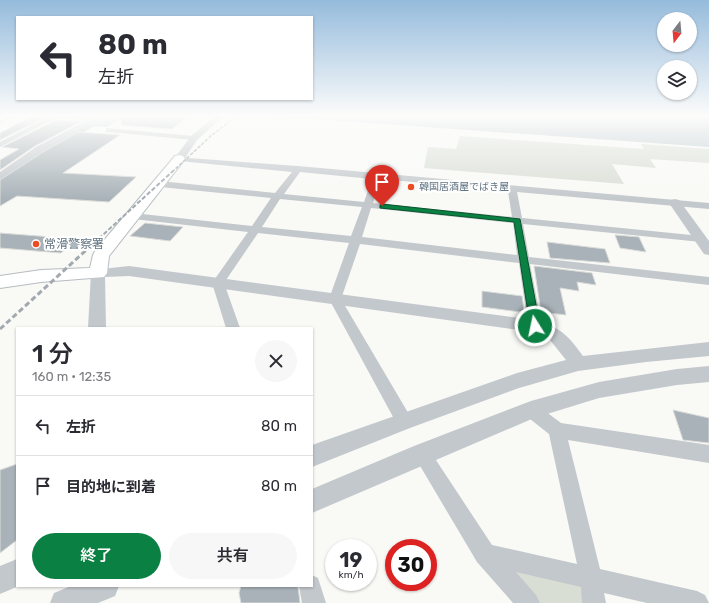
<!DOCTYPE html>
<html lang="ja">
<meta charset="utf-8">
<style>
body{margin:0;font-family:Rubik,"Noto Sans JP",sans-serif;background:#f7f7f7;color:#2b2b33;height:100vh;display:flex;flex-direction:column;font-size:15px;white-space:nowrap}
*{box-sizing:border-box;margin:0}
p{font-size:13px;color:#7c7c81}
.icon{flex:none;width:22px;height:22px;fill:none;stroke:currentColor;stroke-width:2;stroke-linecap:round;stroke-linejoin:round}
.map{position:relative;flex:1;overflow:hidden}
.details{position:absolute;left:16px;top:327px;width:297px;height:260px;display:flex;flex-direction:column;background:#fff;border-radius:0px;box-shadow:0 1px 3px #0004}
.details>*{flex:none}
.hud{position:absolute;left:16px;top:16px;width:297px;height:84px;border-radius:0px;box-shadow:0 1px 3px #0004;background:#fff;color:#2b2b33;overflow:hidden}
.needle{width:26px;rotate:196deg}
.fabs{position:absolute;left:657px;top:12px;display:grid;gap:8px}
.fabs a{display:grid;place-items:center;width:40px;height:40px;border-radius:50%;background:#fff;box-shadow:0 1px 3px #0004;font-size:20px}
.speed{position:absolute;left:325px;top:539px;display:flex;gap:8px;font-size:20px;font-weight:700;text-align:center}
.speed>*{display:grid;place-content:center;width:52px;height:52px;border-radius:50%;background:#fff;box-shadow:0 1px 3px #0004;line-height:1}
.speed small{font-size:10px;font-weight:400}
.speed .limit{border:6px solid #d22;background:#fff;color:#111}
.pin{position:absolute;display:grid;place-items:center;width:34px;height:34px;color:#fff;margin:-41px -17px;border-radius:50% 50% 50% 0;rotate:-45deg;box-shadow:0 0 4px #0007}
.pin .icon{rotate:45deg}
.me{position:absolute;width:44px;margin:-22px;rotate:350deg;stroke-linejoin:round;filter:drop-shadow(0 0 3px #0008)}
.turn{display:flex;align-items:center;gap:14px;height:84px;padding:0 16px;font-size:18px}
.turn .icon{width:52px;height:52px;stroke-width:2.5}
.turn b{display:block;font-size:28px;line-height:34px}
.round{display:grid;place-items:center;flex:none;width:42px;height:42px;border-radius:21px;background:#f7f7f7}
.summary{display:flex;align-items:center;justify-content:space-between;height:68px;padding:0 16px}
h1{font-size:24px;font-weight:600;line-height:30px}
.action{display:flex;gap:8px;margin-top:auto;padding:8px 16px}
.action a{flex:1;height:46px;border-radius:24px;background:#0b8043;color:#fff;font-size:16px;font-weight:600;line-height:46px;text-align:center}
.action a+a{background:#f7f7f7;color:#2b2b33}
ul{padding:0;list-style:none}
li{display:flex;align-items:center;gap:12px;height:60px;padding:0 16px;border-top:1px solid #e1e1e2}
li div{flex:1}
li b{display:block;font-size:15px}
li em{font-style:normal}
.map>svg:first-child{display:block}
</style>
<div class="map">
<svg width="709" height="603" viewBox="0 0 709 603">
<rect width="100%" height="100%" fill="#f9f9f6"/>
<g fill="#d9ded5">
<polygon points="460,136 644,149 641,144 709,149 709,163 650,159 656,168 612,164 624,184 424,168 428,147 456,149"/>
<polygon points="485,554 591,579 594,603 528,603"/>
</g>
<g fill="#b8c6ca">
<polygon points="103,116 126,116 107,127 86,126"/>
<polygon points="271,116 709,116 709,147"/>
</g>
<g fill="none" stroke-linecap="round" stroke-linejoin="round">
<polygon fill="#b8c6ca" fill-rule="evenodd" points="102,116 112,116 51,151 4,185 0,186 0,178 45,147"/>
</g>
<g fill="#a8b2b8" stroke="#dbdbd8">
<polygon points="121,116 188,116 172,129 121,125"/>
<polygon points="30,117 44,118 0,140 0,133"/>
<polygon points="56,120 82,121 35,146 0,170 0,160 19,149 2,147"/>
<polygon points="78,132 120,135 63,173 136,177 109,202 17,196 0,206 0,180 43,152"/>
<polygon points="145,223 183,227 170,241 130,236"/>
<polygon points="0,233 77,239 61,253 0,248"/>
<polygon points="615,235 639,237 646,252 620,248"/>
<polygon points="547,242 605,249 610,263 550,258"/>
<polygon points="534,266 592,273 596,285 577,282 579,291 560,288 566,315 541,312"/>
<polygon points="482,291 522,296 524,310 520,312 482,307"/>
<polygon points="673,410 709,418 709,443 683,440"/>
<polygon points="17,464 17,540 0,553 0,470"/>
<polygon points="241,586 298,586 300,603 241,603 239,593"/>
</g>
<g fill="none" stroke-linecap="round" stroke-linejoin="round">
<defs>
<g id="secondary">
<polygon points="0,116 11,116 0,122"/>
<polygon points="179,155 183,156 185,159 109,256 107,273 104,277 41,282 0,288 0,276 41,270 90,268 93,255 95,251 175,156"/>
</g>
</defs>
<use href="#secondary" stroke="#b6bcc1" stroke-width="2"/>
<g fill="#c3c8cc" fill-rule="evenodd">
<polygon points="50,116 102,116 42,151 0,179 0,172 36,147 87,120 56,118 0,147 0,142"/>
<polygon points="106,128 194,136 198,138 194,140 109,132 106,132"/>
<path d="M 176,157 L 298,166 L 709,203 L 709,209 L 517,192 L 522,218 L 701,236 L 706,239 L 701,242 L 523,224 L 529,257 L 709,277 L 709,285 L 530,264 L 542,326 L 540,330 L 535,331 L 530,330 L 528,326 L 519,263 L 360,244 L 341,299 L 410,416 L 413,421 L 410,426 L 404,429 L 398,426 L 329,299 L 349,243 L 258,233 L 224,283 L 240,328 L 226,328 L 212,283 L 248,232 L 133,219 L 128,216 L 133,213 L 252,226 L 271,198 L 160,187 L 156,184 L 160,181 L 275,193 L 292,172 L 179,161 L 176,161 ZM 300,172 L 372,179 L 364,202 L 284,194 ZM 381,179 L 508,191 L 512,217 L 373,203 ZM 280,199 L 362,207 L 351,236 L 262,227 ZM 371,208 L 513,223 L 517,255 L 362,237 Z"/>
<polygon points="531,403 537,405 561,423 709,445 709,463 568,440 600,569 697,591 705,595 709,603 647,603 604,593 606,603 582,603 581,587 516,572 536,595 540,603 513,603 477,562 413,454 416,448 422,445 428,448 492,545 577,564 549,434 525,415 523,410 525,405"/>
<polygon points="312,575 318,578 326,603 302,603 299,586 312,586"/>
</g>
<g fill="#c3c8cc" fill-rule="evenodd">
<polygon points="215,116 224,116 197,140 183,161 175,161 174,159 191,136"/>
<polygon points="675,199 679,200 709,241 709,255 704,254 669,203 671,200"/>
<path d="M 129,266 L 535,320 C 560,327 568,335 583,356 L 709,342 L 709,356 L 646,362 L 578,371 L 519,388 L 410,428 L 312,467 L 312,445 L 517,373 L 566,360 L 550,340 L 534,332 L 129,276 L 105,277 L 106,328 L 88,328 L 91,273 L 93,270 Z"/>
<polygon points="709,366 709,382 677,385 599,398 534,418 312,513 312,489 414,446 531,401 599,382 677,369"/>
<polygon points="17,559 17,586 19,586 0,594 0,566"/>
<polygon points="71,586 119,586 115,596 98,603 50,603 54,593"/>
</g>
<use href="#secondary" fill="#fff" fill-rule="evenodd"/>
<polyline stroke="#a2aab0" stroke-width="1.5" stroke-dasharray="3.5 1.5" stroke-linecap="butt" points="172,172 212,135 237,116"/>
<polyline stroke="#a2aab0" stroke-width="2" stroke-dasharray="4.5 2" stroke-linecap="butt" points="94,243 173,171"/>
<polyline stroke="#a2aab0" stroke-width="3" stroke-dasharray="5.5 3" stroke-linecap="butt" points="0,329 95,242"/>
</g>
<linearGradient id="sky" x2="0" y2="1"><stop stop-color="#95bbdc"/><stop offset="0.58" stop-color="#fcfcfb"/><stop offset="1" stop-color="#fcfcfb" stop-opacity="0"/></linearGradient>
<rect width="709" height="200" fill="url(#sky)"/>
<polygon fill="#0b8043" stroke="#07532c" points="382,204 520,219 540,326 538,328 535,329 530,326 514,222 380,208 380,205"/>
<g fill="#ed4b22" stroke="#fff" stroke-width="1.5">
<circle cx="411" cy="187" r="4"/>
<circle cx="36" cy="244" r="4"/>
</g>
<g text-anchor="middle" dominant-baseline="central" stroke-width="4" stroke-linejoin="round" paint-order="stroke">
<g font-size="10" fill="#627583" stroke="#fff" text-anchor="start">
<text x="419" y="187">韓国居酒屋でばき屋</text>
</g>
<g font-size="12" fill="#627583" stroke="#fff" text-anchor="start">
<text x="44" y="244">常滑警察署</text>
</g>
</g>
</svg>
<div class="fabs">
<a><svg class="needle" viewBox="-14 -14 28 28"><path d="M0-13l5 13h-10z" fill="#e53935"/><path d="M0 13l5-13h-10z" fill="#7c7c81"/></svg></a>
<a><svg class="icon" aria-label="layers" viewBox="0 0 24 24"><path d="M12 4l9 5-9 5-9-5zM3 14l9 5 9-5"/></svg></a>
</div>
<div class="speed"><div>19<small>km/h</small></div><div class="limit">30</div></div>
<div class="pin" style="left:382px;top:206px;background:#d93025"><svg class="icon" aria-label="arrive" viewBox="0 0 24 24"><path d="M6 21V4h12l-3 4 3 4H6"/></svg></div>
<svg class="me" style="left:535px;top:326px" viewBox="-20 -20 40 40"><circle r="17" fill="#0b8043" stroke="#fff" stroke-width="3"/><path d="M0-11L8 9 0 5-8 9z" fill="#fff"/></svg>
<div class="hud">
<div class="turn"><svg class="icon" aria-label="left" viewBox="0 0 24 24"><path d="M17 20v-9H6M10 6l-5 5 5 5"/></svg><div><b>80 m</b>左折</div></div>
</div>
<section class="details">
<div class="summary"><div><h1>1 分</h1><p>160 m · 12:35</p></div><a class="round"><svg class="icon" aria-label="close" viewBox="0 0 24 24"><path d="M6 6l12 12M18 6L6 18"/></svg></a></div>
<ul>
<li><svg class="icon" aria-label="left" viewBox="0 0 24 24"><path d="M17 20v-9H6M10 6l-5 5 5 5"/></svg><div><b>左折</b></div><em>80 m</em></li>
<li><svg class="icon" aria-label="arrive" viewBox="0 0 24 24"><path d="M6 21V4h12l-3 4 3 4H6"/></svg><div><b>目的地に到着</b></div><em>80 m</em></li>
</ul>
<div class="action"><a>終了</a><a>共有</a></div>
</section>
</div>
